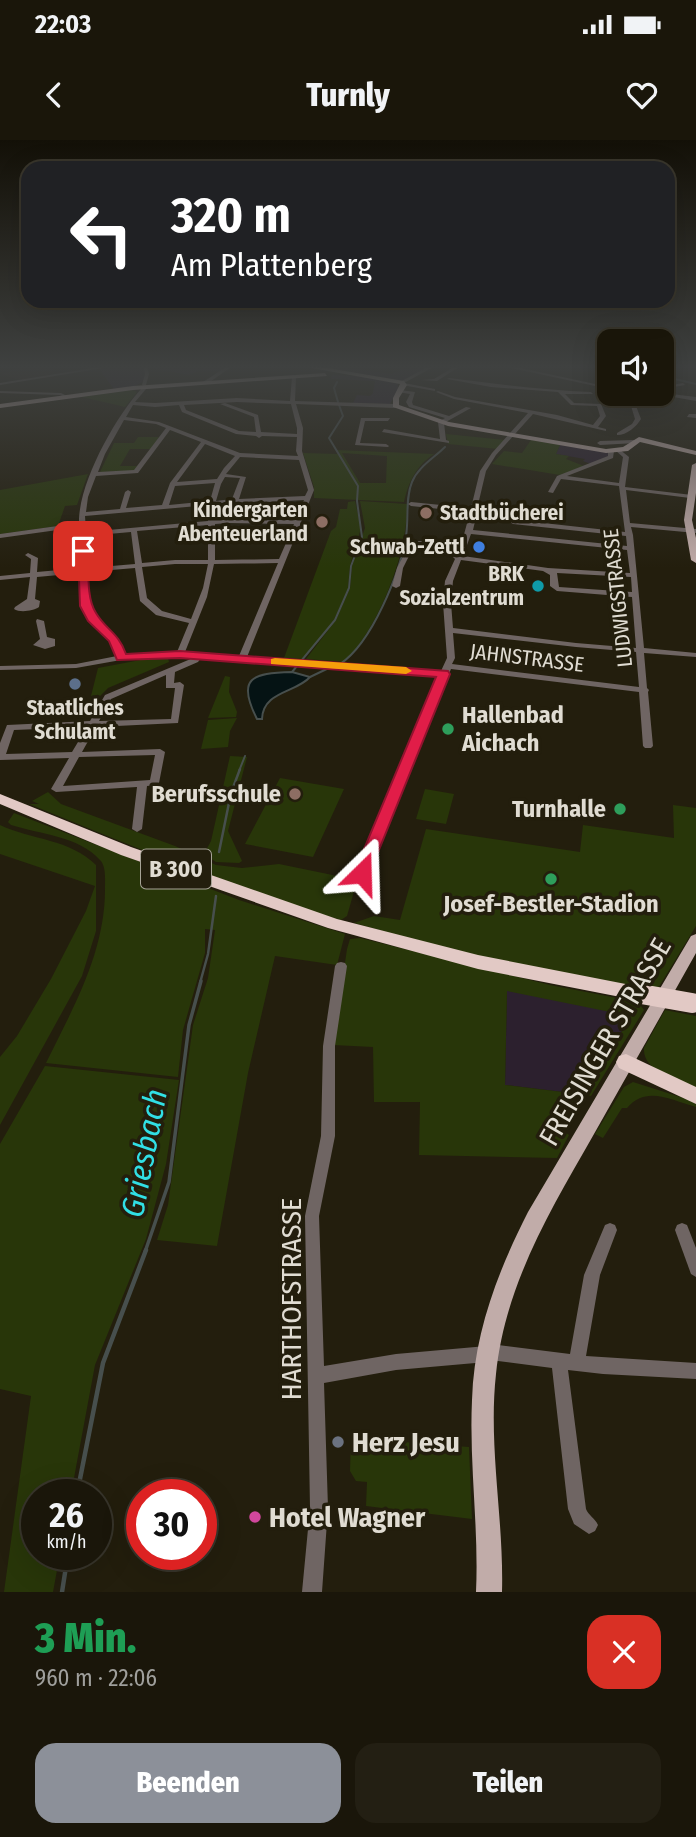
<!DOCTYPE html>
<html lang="de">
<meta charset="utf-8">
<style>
body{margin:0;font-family:"Fira Sans Condensed",sans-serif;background:#231f13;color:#f1f3f6;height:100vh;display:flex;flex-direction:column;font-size:26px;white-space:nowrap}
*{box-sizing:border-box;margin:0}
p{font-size:23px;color:#9f9f9c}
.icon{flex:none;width:38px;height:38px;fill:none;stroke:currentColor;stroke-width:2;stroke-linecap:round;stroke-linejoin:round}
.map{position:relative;height:1452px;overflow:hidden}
.drawer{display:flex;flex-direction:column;background:#1a160a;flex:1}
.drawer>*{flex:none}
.guide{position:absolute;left:21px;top:21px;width:654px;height:147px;border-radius:21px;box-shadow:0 7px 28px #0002,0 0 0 2px #38352b;background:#202124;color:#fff;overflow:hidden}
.tools{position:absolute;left:597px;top:189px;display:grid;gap:14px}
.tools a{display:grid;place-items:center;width:77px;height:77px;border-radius:14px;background:#1a160a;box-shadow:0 7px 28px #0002,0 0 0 2px #38352b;font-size:35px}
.speed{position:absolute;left:21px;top:1339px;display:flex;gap:14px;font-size:35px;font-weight:700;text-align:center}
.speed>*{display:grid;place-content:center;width:91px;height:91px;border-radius:50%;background:#1a160a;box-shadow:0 7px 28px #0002,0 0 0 2px #38352b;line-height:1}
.speed small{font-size:18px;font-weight:400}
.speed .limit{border:10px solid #d22;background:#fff;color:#111}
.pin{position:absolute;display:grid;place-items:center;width:60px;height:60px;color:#fff;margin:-30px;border-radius:14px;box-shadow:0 4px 10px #0006}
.me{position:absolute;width:77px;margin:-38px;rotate:22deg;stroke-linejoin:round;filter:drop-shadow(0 0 5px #0008)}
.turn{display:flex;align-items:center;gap:24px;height:147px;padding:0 35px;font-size:32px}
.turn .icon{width:91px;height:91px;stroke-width:2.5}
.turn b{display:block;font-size:49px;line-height:60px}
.round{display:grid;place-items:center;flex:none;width:74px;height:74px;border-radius:21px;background:#231f13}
.summary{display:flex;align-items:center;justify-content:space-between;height:119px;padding:0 35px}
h1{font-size:42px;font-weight:800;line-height:52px;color:#1e9e55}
.primary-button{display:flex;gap:14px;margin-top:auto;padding:14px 35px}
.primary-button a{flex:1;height:80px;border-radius:21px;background:#8c9099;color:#fff;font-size:28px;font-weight:800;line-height:80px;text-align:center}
.primary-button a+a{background:#231f13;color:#f1f3f6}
.status{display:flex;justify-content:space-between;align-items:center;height:49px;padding:0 35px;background:#1a160a;direction:ltr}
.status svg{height:19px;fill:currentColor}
header{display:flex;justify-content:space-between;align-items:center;height:91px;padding:0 35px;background:#1a160a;font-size:32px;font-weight:800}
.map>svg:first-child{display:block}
</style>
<div class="status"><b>22:03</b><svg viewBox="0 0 49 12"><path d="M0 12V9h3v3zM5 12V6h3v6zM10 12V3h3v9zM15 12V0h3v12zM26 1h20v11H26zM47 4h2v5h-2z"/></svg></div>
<header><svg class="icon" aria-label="back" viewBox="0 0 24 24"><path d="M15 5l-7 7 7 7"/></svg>Turnly<svg class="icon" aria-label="heart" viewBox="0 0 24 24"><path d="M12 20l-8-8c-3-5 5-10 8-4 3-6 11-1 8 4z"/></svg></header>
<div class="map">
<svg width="696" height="1452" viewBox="0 0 696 1452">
<rect width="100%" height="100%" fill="#231e0d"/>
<g fill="#2c202e">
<polygon points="124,225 142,225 145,231 144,241 135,246 114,249 99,229"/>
<polygon points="148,225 230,225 219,232 200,230 189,235 151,228"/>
<polygon points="313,225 333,225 392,234 408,225 433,225 403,241"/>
<polygon points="332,235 361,236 398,242 398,250 390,264 353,263 357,255 370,256 373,253 375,241 331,239"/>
<polygon points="560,305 609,313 609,316 591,324 583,321 585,319 556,314"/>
<polygon points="507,850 631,875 587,955 505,945"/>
</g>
<polygon fill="#302216" points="25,225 45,225 58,233 19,240 1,234"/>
<g fill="#283609" fill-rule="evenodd">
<polygon points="133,250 137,252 125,267 82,257"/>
<polygon points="446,294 505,300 498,309 448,304"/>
<polygon points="138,297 159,297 151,309 130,309 120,326 138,326 134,331 100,332 114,303 134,303"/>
<polygon points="531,300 560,305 556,314 569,316 566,319 584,326 560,335 492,324 504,311 522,313"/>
<path d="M 336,310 L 434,314 C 416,326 409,341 404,362 L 314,358 L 314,347 L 303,313 L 338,314 ZM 342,313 L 387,316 L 386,343 L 360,343 Z"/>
<polygon points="88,334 77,365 65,366 58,386 0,394 0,350"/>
<polygon points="355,361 361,388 350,426 348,449 334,480 303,519 284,518 331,391 336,387 340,369 347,369 348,362"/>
<path d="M 360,361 L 407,364 C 408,414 379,486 345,522 L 306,519 L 336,480 L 350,448 L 352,426 L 365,388 Z"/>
<polygon points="151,518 168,518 169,522 108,548 97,559 90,560 98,528"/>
<polygon points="225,536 230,537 229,552 237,572 236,577 208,578"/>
<polygon points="237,578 230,591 228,607 201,609 208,580"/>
<polygon points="230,616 247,617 228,691 242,721 239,723 216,722 204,714 211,701"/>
<polygon points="280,638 344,649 313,717 245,704"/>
<polygon points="425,649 454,654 446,684 416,679"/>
<path d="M 48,652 L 61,664 L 175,706 L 216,725 L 242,728 L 279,724 L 352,739 L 355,748 L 347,776 L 341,780 C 234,748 132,706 29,664 L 39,664 L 32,661 Z"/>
<polygon points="673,665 696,668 696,786 657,850 480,818 354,783 374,776 400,780 426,689 580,712 583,685 674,698"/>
<path d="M 14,673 L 239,760 L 345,794 L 337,825 L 275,816 L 248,933 L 217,1106 L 157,1100 L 168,1065 L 193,885 L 208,838 L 215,790 L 205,789 L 205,813 L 183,890 L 178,937 L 46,923 C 74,866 106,811 105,746 C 105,738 106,726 100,720 C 79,696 39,694 11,685 L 8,682 Z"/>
<path d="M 0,685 C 32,700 70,699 96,725 L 96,791 L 82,836 L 0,985 L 0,917 L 17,896 L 51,839 L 86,771 L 95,746 L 0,714 Z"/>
<polygon points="360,798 550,845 638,862 644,870 591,956 587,955 630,876 507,851 505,945 579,954 561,977 560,988 569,995 557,1018 419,1015 420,962 374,962 373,907 333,905 347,809 350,799"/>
<path d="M 665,870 L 696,876 L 696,949 C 679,942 642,931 644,908 Z"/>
<polygon points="45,926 179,940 166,1024 146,1099 95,1225 71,1354 37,1354 37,1414 60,1414 53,1452 4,1452 31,1256 0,1249 0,1004"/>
<path d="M 633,942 L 696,962 L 696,967 C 671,960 646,945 627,968 L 622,968 L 603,998 L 595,994 L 624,947 Z"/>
<polygon points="351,1298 469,1307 472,1379 366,1366 367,1342 356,1341 350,1331"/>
</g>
<path fill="#051314" stroke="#474f4d" stroke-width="2" d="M 292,532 L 310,537 C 296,553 263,551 262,579 L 257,579 C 236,538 252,533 292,532 Z"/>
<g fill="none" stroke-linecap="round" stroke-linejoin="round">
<g stroke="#474f4d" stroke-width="2">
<polyline points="598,225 609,227"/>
<polyline points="662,236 696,244"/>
<polyline points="337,242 334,248 338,262"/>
<path d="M 340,524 C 372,503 400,433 406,396 C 409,378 405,359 412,342 C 418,327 434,318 445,307"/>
<polyline points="292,532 335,480 349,448 351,426 362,397 357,361 358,346 329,298 343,276 339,265"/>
<polyline points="310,537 333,526"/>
<polyline points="239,631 245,616"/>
</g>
<g stroke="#474f4d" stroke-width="2.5">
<polyline points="219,712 231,653 240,629"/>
<polyline points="200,843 208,814 216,756"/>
</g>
<polyline stroke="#474f4d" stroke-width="3.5" points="145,1112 169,1042 189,885 201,841"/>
<g stroke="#474f4d" stroke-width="4.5">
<polyline points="77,1354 103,1223 146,1110"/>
<polyline points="62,1452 68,1414"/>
</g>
<g fill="#6f6563" fill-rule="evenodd">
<polygon points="111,225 122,225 0,245 0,243"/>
<polygon points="143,225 147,225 149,234 146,245 144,246 142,245 145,234"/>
<polygon points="229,225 234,225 207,244 203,244 203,242"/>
<polygon points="329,225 334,225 328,230 324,230 324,228"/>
<polygon points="431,225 437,225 404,243 435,249 435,251 402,245 400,242"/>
<polygon points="457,225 462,225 437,241 421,240 434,239"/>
<polygon points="498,225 507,225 609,247 609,249"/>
<path d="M 294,236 L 296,237 L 295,261 L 395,264 L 398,266 L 395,268 L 296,264 L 303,288 L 302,311 L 314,350 L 247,517 L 441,531 L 447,518 L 443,463 L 445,441 L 455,419 L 453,417 L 456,415 L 460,406 L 415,404 L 403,428 L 400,446 L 396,448 L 392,446 L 397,428 L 411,401 L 462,402 L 470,372 L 411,366 L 408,364 L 411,362 L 471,368 L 480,331 L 492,313 L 528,273 L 454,259 L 436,252 L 438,251 L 455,257 L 557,275 L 593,285 L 600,276 L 597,266 L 571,265 L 558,252 L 491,247 L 447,239 L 449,238 C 496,244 543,250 591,252 L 593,254 L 565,254 L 574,263 L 601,264 L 606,276 L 598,287 L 606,289 L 606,291 L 533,274 L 496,315 L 486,331 L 477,369 L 514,374 L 516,380 L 625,392 L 619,346 L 561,339 L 553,353 L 548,352 L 557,336 L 608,316 L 608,311 L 611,309 L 614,311 L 613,318 L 567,336 L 619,343 L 623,317 L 616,311 L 619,309 L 629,317 L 625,347 L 692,355 L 692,357 L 690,358 L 626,350 L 630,383 L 696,389 L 696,393 L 631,387 L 633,395 L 644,508 L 696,513 L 696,517 L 644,513 L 647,548 L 649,550 L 648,552 L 653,606 L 651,608 L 645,608 L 643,606 L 639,552 L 451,529 L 367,733 L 362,737 L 357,733 L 439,536 L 201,518 L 198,522 L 175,532 L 174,543 L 180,542 L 184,545 L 178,583 L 96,587 L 82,612 L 160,609 L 165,612 L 159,643 L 157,645 L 147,646 L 142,689 L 137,692 L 132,689 L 137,647 L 56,652 L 51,649 L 69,618 L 0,620 L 0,603 L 7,585 L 90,581 L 105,555 L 193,518 L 175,516 L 121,520 L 76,528 L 0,530 L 0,526 L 76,524 L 117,516 C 111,494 88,486 82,466 C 80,457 81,443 81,433 L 37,437 L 35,459 L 40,461 L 39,467 C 33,471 20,473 14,469 L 15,467 L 27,459 L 30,437 L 0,440 L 0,436 L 30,433 L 31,419 L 25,415 L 28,413 L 38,418 L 37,432 L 81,428 L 79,387 L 0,398 L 0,394 L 79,383 C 78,344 115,277 142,248 L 146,249 L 135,262 L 155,263 L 237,258 L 290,261 L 292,237 ZM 237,262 L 291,264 L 297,288 L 297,294 L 261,292 L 258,275 L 225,263 L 220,264 L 254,277 L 256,292 L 239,291 L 186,270 L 184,265 ZM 133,265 L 155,267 L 179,265 L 182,272 L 236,294 L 256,296 L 259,298 L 262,296 L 297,297 L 296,311 L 298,316 L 240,313 L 159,282 L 126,277 ZM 124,280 L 156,284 L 166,288 L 134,330 L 98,332 L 105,314 ZM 170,290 L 201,302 L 170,343 L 162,365 L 126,368 L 131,352 L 128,350 L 125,352 L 120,369 L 86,372 L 88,357 L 96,336 L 138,333 ZM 205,304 L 235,316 L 224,328 L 217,339 L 177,342 ZM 240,317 L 299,320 L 308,350 L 305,356 L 239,359 L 246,337 L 226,334 ZM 225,337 L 240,338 L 232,359 L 216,361 L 221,344 ZM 215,343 L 210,361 L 169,365 L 175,346 ZM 304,360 L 296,380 L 215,380 L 216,365 ZM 209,365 L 208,381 L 86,392 L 85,376 ZM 477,373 L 509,376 L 510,382 L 513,384 L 626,396 L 627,406 L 473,390 ZM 229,383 L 294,384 L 288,399 L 215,398 L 215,384 ZM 208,385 L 208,420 L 175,420 L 142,423 L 137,391 ZM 131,392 L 135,424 L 88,428 L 86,396 ZM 471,394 L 627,410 L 630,433 L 548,428 L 463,416 ZM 215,402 L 286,403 L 279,419 L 215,420 ZM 461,420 L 543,431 L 550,435 L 550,446 L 557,451 L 632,457 L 636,508 L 576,503 L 453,488 L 451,463 L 453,441 ZM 278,423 L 239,516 L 185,512 L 207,457 L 214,424 ZM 175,424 L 208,424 L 203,448 L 191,479 L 162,471 L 147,458 L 142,427 ZM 135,428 L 140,461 L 156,475 L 189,483 L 177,512 L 124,515 L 118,501 L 90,466 L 88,432 ZM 557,433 L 631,437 L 632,452 L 559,447 ZM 453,493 L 576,507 L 636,512 L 639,547 L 452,524 L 455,518 ZM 166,535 L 166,548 L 175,548 L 171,579 L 99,581 L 111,559 ZM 87,587 L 72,612 L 6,614 L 14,590 ZM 155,615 L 150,640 L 63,646 L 79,617 Z"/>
<polygon points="683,243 685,245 662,249 662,247"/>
<polygon points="400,250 415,252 412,262 413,265 449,276 466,267 471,268 444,283 446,300 449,301 449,303 382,292 384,289 440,299 438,282 445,278 409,267 406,262 410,254 398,252"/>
<polygon points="0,251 61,253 69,257 67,258 60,255 0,253"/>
<path d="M 663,253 L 696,257 L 696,261 L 668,256 L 630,259 L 636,266 L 641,279 C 636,287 627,295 617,295 L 617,293 L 632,284 L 635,279 L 631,266 L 620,254 L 624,254 L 627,256 Z"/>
<polygon points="689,274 696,274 696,278 687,277"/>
<polygon points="361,278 390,278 388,281 365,281 360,303 386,304 389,306 388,307 355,305"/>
<polygon points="634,300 637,302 636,303 600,305 597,303 600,301"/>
<polygon points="37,479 44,481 47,497 55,499 55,506 45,509 33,505 40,499 36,481"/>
<path d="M 341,822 L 345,823 L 347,826 L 335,906 L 335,996 L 319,1076 L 324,1226 L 396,1214 L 498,1205 L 570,1214 L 584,1135 L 605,1085 L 610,1083 L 615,1085 L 617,1090 L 600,1135 L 586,1216 L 696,1223 L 696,1239 L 603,1234 L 568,1230 L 586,1369 C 588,1375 595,1378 598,1385 L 595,1391 L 589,1394 L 574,1384 L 568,1369 L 552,1228 L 498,1221 L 396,1230 L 324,1243 L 328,1368 L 322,1452 L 302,1452 L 310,1368 L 305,1076 L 321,996 L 323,906 L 335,826 L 337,823 Z"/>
<polygon points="682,1083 687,1085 696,1108 696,1137 691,1134 675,1090 677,1085"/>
</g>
<g fill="#c1aca9" fill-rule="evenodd">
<polygon points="295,225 310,225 404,241 407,245 399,258 399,265 449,282 606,309 623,307 639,297 696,311 696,315 640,302 628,311 606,313 448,286 393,267 393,258 400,244"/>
<polygon points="325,233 327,236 133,250 0,268 0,264 133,246"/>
<polygon points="696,323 696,353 692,380 696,398 696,423 691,420 684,380 692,325"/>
<path d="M 696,794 L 696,813 C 662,874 628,934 594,994 C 550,1071 505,1145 496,1234 C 488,1306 504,1379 502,1452 L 476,1452 C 479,1388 469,1324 472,1260 C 474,1193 498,1131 528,1072 L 691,796 Z"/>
</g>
<g fill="#e2c9c5" fill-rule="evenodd">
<polygon points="0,654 131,707 337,779 478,815 641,847 647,849 650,854 647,859 641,861 478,829 328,788 121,715 0,664"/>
<polygon points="626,914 696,947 696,964 619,928 616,922 619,916"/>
</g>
<polyline stroke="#e2c9c5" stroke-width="20" points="641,854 692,863"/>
</g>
<linearGradient id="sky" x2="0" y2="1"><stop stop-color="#131007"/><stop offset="0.53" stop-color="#3f4140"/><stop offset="1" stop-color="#3f4140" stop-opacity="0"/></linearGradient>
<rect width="696" height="428" fill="url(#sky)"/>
<path fill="#e11d48" stroke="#92132f" stroke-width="2" d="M 83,408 L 88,411 C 89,430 86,458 96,473 C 106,490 118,492 126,514 L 180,511 L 448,531 L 450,534 L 368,737 L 357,737 L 354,733 L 436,537 L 180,518 L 117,520 L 109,501 L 88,481 L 80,466 L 78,411 Z"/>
<polygon fill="#f59e0b" points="275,518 406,527 412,531 406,534 271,524 271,519"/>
<g fill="#8d6e63" stroke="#231e0d" stroke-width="2.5">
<circle cx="426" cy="373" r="7"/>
<circle cx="322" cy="382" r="7"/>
<circle cx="295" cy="654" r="7"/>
</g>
<circle fill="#3f7fe0" stroke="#231e0d" stroke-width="2.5" cx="479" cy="407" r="7"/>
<circle fill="#0f9aa8" stroke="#231e0d" stroke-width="2.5" cx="538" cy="446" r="7"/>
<circle fill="#5c6f8a" stroke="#231e0d" stroke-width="2.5" cx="75" cy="544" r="7"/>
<g fill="#2e9e5b" stroke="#231e0d" stroke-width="2.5">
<circle cx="448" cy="589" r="7"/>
<circle cx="620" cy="669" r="7"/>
<circle cx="551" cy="739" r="7"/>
</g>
<circle fill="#6b7280" stroke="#231e0d" stroke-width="2.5" cx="338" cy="1302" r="7"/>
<circle fill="#d1479c" stroke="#231e0d" stroke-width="2.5" cx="255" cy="1377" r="7"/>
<g text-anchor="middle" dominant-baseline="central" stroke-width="7" stroke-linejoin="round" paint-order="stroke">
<g font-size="21" font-weight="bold" fill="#e0dcd2" stroke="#231e0d" text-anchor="end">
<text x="308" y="370">Kindergarten<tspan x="308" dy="24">Abenteuerland</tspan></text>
<text x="440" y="373" text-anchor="start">Stadtbücherei</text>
<text x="465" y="407">Schwab-Zettl</text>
<text x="524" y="434">BRK<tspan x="524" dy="24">Sozialzentrum</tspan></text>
<text x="75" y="568" text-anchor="middle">Staatliches<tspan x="75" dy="24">Schulamt</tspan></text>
</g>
<g font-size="21" fill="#e0dcd2" stroke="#231e0d">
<text transform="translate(618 458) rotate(-96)">LUDWIGSTRASSE</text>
<text transform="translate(527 518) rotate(7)">JAHNSTRASSE</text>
</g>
<rect fill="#231e0d" stroke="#a7a397" stroke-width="2" x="141" y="709.5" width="70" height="39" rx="5"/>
<g font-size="23" font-weight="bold" fill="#e0dcd2">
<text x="176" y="729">B 300</text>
</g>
<g font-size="24" font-weight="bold" fill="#e0dcd2" stroke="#231e0d" text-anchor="end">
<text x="462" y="575" text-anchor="start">Hallenbad<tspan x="462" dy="28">Aichach</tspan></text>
<text x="281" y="654">Berufsschule</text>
<text x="606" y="669">Turnhalle</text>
<text x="551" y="764" text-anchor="middle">Josef-Bestler-Stadion</text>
</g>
<g font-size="28" fill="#e0dcd2" stroke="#231e0d">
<text transform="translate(605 902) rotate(-60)">FREISINGER STRASSE</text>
<text transform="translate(291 1159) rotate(-90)">HARTHOFSTRASSE</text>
</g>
<g font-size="28" font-weight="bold" fill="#e0dcd2" stroke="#231e0d" text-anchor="start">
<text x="352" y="1302">Herz Jesu</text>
<text x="269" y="1377">Hotel Wagner</text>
</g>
<g font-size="32" font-style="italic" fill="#31dfe5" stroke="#231e0d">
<text transform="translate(144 1013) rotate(-79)">Griesbach</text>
</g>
</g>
</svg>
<div class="tools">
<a><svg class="icon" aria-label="sound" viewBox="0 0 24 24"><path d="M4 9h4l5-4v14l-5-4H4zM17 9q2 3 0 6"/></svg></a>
</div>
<div class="speed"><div>26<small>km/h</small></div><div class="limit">30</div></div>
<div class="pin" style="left:83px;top:411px;background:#d93025"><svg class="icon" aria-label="arrive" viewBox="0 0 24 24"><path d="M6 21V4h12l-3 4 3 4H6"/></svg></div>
<svg class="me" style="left:362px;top:733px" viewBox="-20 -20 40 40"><path d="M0-17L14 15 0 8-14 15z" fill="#e11d48" stroke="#fff" stroke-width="4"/></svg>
<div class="guide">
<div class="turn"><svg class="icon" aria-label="left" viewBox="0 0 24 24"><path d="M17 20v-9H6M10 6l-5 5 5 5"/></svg><div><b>320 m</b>Am Plattenberg</div></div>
</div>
</div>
<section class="drawer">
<div class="summary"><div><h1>3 Min.</h1><p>960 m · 22:06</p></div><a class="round" style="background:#d93025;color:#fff"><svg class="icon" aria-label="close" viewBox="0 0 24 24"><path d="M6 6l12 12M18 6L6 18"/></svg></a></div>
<div class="primary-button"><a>Beenden</a><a>Teilen</a></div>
</section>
